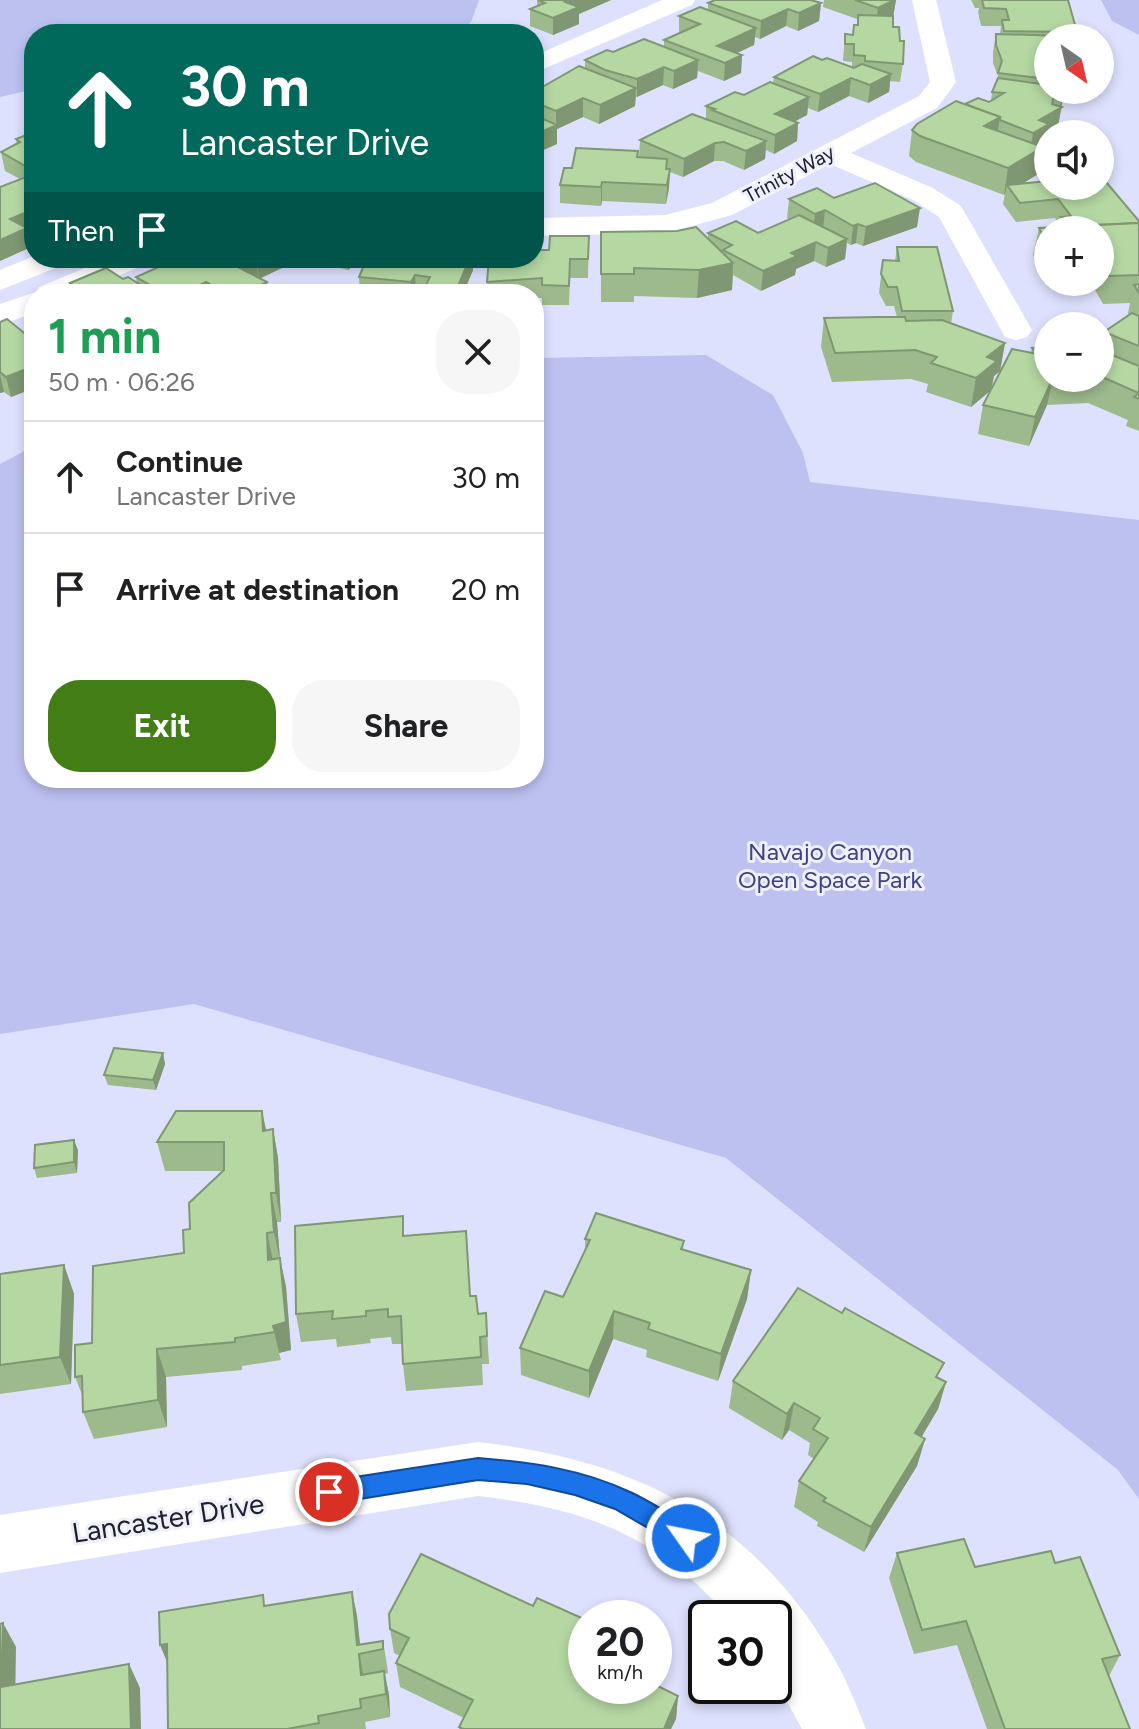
<!DOCTYPE html>
<meta charset="utf-8">
<style>
body{margin:0;font-family:Figtree,sans-serif;background:#f6f6f6;color:#202124;height:100vh;display:flex;flex-direction:column;font-size:30px;white-space:nowrap}
*{box-sizing:border-box;margin:0}
p{font-size:26px;color:#757577}
.icon{flex:none;width:44px;height:44px;fill:none;stroke:currentColor;stroke-width:2;stroke-linecap:round;stroke-linejoin:round}
.map{position:relative;flex:1;overflow:hidden}
.details{position:absolute;left:24px;top:284px;width:520px;height:504px;display:flex;flex-direction:column;background:#fff;border-radius:32px;box-shadow:0 4px 12px #0003}
.details>*{flex:none}
.top-card{position:absolute;left:24px;top:24px;width:520px;height:244px;border-radius:32px;box-shadow:0 4px 12px #0003;background:#00695c;color:#fff;overflow:hidden}
.needle{width:52px;rotate:146deg}
.fabs{position:absolute;left:1034px;top:24px;display:grid;gap:16px}
.fabs a{display:grid;place-items:center;width:80px;height:80px;border-radius:50%;background:#fff;box-shadow:0 4px 12px #0003;font-size:40px}
.speed{position:absolute;left:568px;top:1600px;display:flex;gap:16px;font-size:40px;font-weight:700;text-align:center}
.speed>*{display:grid;place-content:center;width:104px;height:104px;border-radius:50%;background:#fff;box-shadow:0 4px 12px #0003;line-height:1}
.speed small{font-size:20px;font-weight:400}
.speed .limit{border:4px solid #111;border-radius:12px;background:#fff;color:#111}
.pin{position:absolute;display:grid;place-items:center;width:68px;height:68px;color:#fff;margin:-34px;border:4px solid #fff;border-radius:50%;box-shadow:0 2px 8px #0007}
.me{position:absolute;width:88px;margin:-44px;rotate:303deg;stroke-linejoin:round;filter:drop-shadow(0 0 6px #0008)}
.turn{display:flex;align-items:center;gap:28px;height:168px;padding:0 24px;font-size:36px}
.turn .icon{width:104px;height:104px;stroke-width:2.5}
.turn b{display:block;font-size:56px;line-height:68px}
.then{display:flex;align-items:center;height:76px;padding:0 24px;background:#0003;gap:16px;font-size:30px}
.round{display:grid;place-items:center;flex:none;width:84px;height:84px;border-radius:32px;background:#f6f6f6}
.headline{display:flex;align-items:center;justify-content:space-between;height:136px;padding:0 24px}
h1{font-size:48px;font-weight:700;line-height:60px;color:#1e9e55}
.button{display:flex;gap:16px;margin-top:auto;padding:16px 24px}
.button a{flex:1;height:92px;border-radius:32px;background:#437d16;color:#fff;font-size:32px;font-weight:700;line-height:92px;text-align:center}
.button a+a{background:#f6f6f6;color:#202124}
ul{padding:0;list-style:none}
li{display:flex;align-items:center;gap:24px;height:112px;padding:0 24px;border-top:2px solid #e0e0e0}
li div{flex:1}
li b{display:block;font-size:30px}
li em{font-style:normal}
.map>svg:first-child{display:block}
</style>
<div class="map">
<svg width="1139" height="1729" viewBox="0 0 1139 1729">
<rect width="100%" height="100%" fill="#dee1fd"/>
<g fill="#bcc1f0">
<polygon points="0,0 479,0 471,22 457,34 34,34 34,89 0,97"/>
<polygon points="1101,0 1139,0 1139,35 1112,21"/>
<polygon points="706,355 773,395 803,453 810,482 1139,520 1139,1499 1118,1470 726,1158 194,1004 0,1034 0,464 34,446 34,778 534,778 534,358"/>
</g>
<g fill="none" stroke-linecap="round" stroke-linejoin="round">
<g fill="#fff" fill-rule="evenodd">
<polygon points="662,0 695,0 692,5 534,73 534,56"/>
<polygon points="912,0 936,0 956,82 937,108 851,153 933,188 961,206 1032,330 1027,337 1016,340 1005,337 939,217 913,200 830,164 732,215 666,233 534,236 534,218 665,215 712,203 919,96 930,82"/>
<polygon points="34,256 70,258 66,264 0,290 0,270"/>
<polygon points="109,258 150,258 146,264 76,294 34,294 34,313 0,325 0,304 36,292 39,287"/>
<path d="M 478,1442 C 637,1460 756,1520 836,1662 C 848,1683 857,1707 866,1729 L 802,1729 L 774,1678 L 774,1618 L 730,1618 C 656,1534 586,1509 478,1496 L 0,1573 L 0,1515 Z"/>
</g>
</g>
<g fill="#9cba8c">
<polygon points="537,0 611,0 579,14 579,24 553,35 530,26 530,9 537,6"/>
<polygon points="824,0 896,0 893,17 893,27 903,64 900,82 890,81 889,92 868,103 849,96 818,112 808,108 807,115 794,122 798,123 797,141 774,154 766,150 765,159 744,170 723,161 714,161 683,177 670,172 669,188 666,204 602,201 601,206 560,203 560,185 572,168 638,151 639,157 640,140 706,119 706,106 744,95 773,84 774,77 822,60 852,67 852,62 843,61 845,34 852,35 854,25 857,25 857,19 823,7"/>
<polygon points="971,0 1068,0 1077,32 1076,38 1048,38 1048,90 1066,90 1061,107 1062,107 1058,126 1048,131 1046,142 1039,146 1043,147 1038,174 1022,184 1139,221 1139,431 1126,426 1128,420 1088,403 1047,405 1029,446 978,434 983,405 1031,353 1032,348 1048,347 1048,378 1100,378 1100,350 1104,332 1129,315 1128,313 1130,303 1103,304 1091,283 1082,283 1082,282 1100,282 1100,230 1048,230 1048,274 1044,275 1033,255 1039,228 1059,227 1059,225 1055,218 1016,222 1003,204 1005,194 1004,195 916,162 909,156 912,130 965,104 991,101 992,92 998,76 993,63 993,52 996,34 1000,34 1001,26 981,26 978,12 979,8 975,8"/>
<polygon points="708,3 821,3 819,21 798,31 786,26 760,39 755,37 754,45 737,53 742,55 741,73 724,81 698,71 697,78 673,89 663,85 636,97 635,106 599,124 583,117 557,129 557,144 534,154 534,82 544,86 585,68 585,60 613,52 664,46 664,40 679,33 679,16 708,10"/>
<polygon points="34,132 34,230 28,232 31,247 0,261 0,187 20,179 5,171 1,152 17,144 16,139"/>
<polygon points="834,198 917,227 863,246 856,243 851,245 847,243 845,259 826,267 814,261 796,269 795,275 761,291 733,275 732,290 697,298 634,296 634,302 601,302 601,232 708,238 708,233 758,233 789,219 787,218 789,199"/>
<polygon points="589,236 588,278 570,278 569,305 542,305 542,298 534,298 534,294 487,294 487,282 549,250"/>
<polygon points="897,247 953,311 951,324 1005,343 1000,371 994,376 991,390 971,407 926,392 928,384 911,379 832,382 821,347 824,318 897,317 894,306 886,306 879,293 883,260 895,261"/>
<polygon points="169,258 299,258 299,260 259,278 268,294 72,294 70,283 123,279 137,283 136,277 170,262"/>
<polygon points="314,258 363,258 348,270 316,262 315,258"/>
<polygon points="473,270 463,294 360,294 359,277"/>
<polygon points="0,322 34,341 34,388 11,397 4,392 0,393"/>
<polygon points="163,1053 165,1064 156,1090 108,1085 104,1075"/>
<polygon points="262,1111 266,1130 273,1129 278,1158 281,1222 277,1222 280,1259 286,1287 291,1350 279,1353 281,1360 242,1366 242,1370 166,1377 167,1427 94,1439 83,1412 83,1397 75,1377 92,1343 184,1253 190,1229 224,1171 165,1171 157,1142"/>
<polygon points="78,1150 77,1173 37,1178 34,1168"/>
<polygon points="405,1236 470,1296 478,1314 486,1313 489,1364 482,1364 483,1385 406,1391 403,1364 402,1344 392,1344 391,1337 370,1339 371,1343 337,1347 336,1339 301,1342 296,1314"/>
<polygon points="585,1239 684,1241 683,1250 751,1270 747,1299 718,1381 646,1357 647,1350 613,1339 589,1398 521,1375 520,1348 563,1297 585,1250"/>
<polygon points="64,1265 74,1294 71,1384 0,1394 0,1274"/>
<polygon points="842,1313 946,1382 938,1409 921,1437 925,1439 917,1466 864,1552 817,1526 818,1522 794,1507 799,1481 814,1459 808,1455 810,1443 789,1430 782,1440 729,1408 733,1381"/>
<polygon points="897,1553 975,1567 1055,1563 1120,1655 1109,1676 1130,1729 987,1729 957,1645 914,1654 889,1578"/>
<polygon points="352,1592 357,1616 360,1645 383,1641 387,1665 388,1673 385,1674 389,1695 390,1717 365,1722 366,1729 168,1729 266,1606"/>
<polygon points="390,1629 586,1686 678,1696 676,1719 671,1729 459,1729 464,1718 400,1687 396,1663 400,1656 394,1653"/>
</g>
<g fill="#7f9772">
<polygon points="570,0 611,0 579,14 579,24 553,35 553,18 565,2"/>
<polygon points="881,0 896,0 893,17 876,25 878,8"/>
<polygon points="821,3 819,21 798,31 799,13"/>
<polygon points="788,9 786,26 760,39 761,21"/>
<polygon points="756,28 754,45 720,61 717,46"/>
<polygon points="742,55 741,73 724,81 725,63"/>
<polygon points="698,60 697,78 673,89 674,71"/>
<polygon points="664,67 663,85 637,97 637,79"/>
<polygon points="891,74 889,92 868,103 870,85"/>
<polygon points="853,78 851,79 849,96 818,112 820,94"/>
<polygon points="636,88 635,106 599,124 600,105"/>
<polygon points="1064,90 1058,126 1048,131 1046,142 1030,151 1033,133 1039,120 1052,104 1054,95 1051,113 1059,109"/>
<polygon points="809,97 807,115 774,132 775,114"/>
<polygon points="583,98 583,117 557,129 557,144 534,154 534,135 556,126 556,111"/>
<polygon points="1000,117 996,143 984,126"/>
<polygon points="798,123 797,141 774,154 775,135"/>
<polygon points="766,141 765,159 744,170 746,151"/>
<polygon points="715,143 714,161 683,177 684,159"/>
<polygon points="1043,147 1038,174 1011,191 1007,185 1005,194 1004,195 1008,168"/>
<polygon points="670,169 669,188 666,204 667,185"/>
<polygon points="602,182 602,201 601,206 601,187"/>
<polygon points="920,208 917,227 863,246 866,227"/>
<polygon points="34,209 34,230 28,232 31,247 0,261 0,240 10,219"/>
<polygon points="825,210 823,229 813,233 815,214"/>
<polygon points="858,224 856,243 851,245 853,226"/>
<polygon points="847,239 845,259 826,267 828,248"/>
<polygon points="816,242 814,261 796,269 795,275 761,291 763,271 791,253"/>
<polygon points="256,258 299,258 299,260 259,279"/>
<polygon points="347,258 363,258 348,270"/>
<polygon points="470,258 473,258 473,270 463,294 455,294"/>
<polygon points="256,259 259,286 267,282 268,294 241,294 238,267"/>
<polygon points="733,263 732,290 697,298 699,270"/>
<polygon points="415,275 416,294 412,294 411,282"/>
<polygon points="206,282 208,294 197,294 198,286"/>
<polygon points="1005,343 1000,371 994,376 991,390 971,407 976,378 987,357"/>
<polygon points="34,366 34,388 11,397 6,377"/>
<polygon points="0,374 4,392 0,393"/>
<polygon points="1053,378 1047,405 1029,446 1035,417"/>
<polygon points="163,1053 165,1064 156,1090 153,1080"/>
<polygon points="262,1111 268,1140 263,1131"/>
<polygon points="273,1129 278,1158 281,1222 276,1193"/>
<polygon points="74,1140 78,1150 77,1173 74,1162"/>
<polygon points="271,1193 277,1222 280,1260 274,1232"/>
<polygon points="267,1233 273,1261 268,1260"/>
<polygon points="280,1258 286,1287 291,1350 279,1353 273,1326"/>
<polygon points="64,1265 74,1294 71,1384 60,1357"/>
<polygon points="751,1270 747,1299 718,1381 721,1354"/>
<polygon points="614,1311 613,1339 589,1398 589,1371"/>
<polygon points="157,1349 166,1377 167,1427 158,1400"/>
<polygon points="946,1382 938,1409 908,1460 915,1433"/>
<polygon points="794,1403 789,1430 782,1440 787,1414"/>
<polygon points="925,1439 917,1466 864,1552 871,1527"/>
<polygon points="352,1592 357,1616 361,1654 359,1654 364,1678 365,1699 361,1675"/>
<polygon points="3,1623 16,1647 15,1710 1,1687"/>
<polygon points="167,1644 170,1669 160,1645"/>
<polygon points="129,1664 140,1688 141,1729 131,1729"/>
<polygon points="384,1671 389,1695 390,1717 386,1694"/>
<polygon points="678,1696 676,1719 671,1729 664,1729"/>
</g>
<g fill="#b5d8a3" stroke="#7f9772" stroke-width="2">
<polygon points="538,0 570,0 565,2 579,7 553,18 530,9 545,3"/>
<polygon points="715,0 811,0 821,3 799,13 788,9 761,21 708,3"/>
<polygon points="855,0 894,0 878,8"/>
<polygon points="982,0 1068,0 1077,32 1004,31 1002,20 1009,20 1006,9 984,8"/>
<polygon points="700,7 756,28 717,46 742,55 725,63 664,40 700,24 679,16"/>
<polygon points="858,15 893,16 893,27 899,27 900,41 904,41 903,64 865,61 865,56 854,55 854,44 845,44 845,34 853,35 854,25 858,25"/>
<polygon points="996,34 1065,36 1066,38 1048,38 1048,79 998,73 1002,61 996,45"/>
<polygon points="644,39 698,60 674,71 664,67 637,79 605,70 585,60 607,50 613,52"/>
<polygon points="813,56 822,60 827,58 854,68 862,64 891,74 870,85 851,78 820,94 774,77"/>
<polygon points="579,66 636,88 600,105 583,98 556,111 534,102 534,82 544,86"/>
<polygon points="998,78 1048,85 1048,90 1064,90 1061,96 1054,95 1052,104 1062,107 1039,120 1049,124 1033,133 1000,120 1000,117 965,104 978,98 989,102 1004,93 992,92"/>
<polygon points="770,82 809,97 775,114 798,123 775,135 712,110 715,109 706,106 735,92 744,95"/>
<polygon points="956,101 1000,117 984,126 1043,147 1008,168 920,136 912,130 917,124"/>
<polygon points="692,114 766,141 746,151 724,142 715,143 684,159 640,140"/>
<polygon points="534,115 557,125 534,135"/>
<polygon points="34,132 34,171 1,152 20,142 16,139"/>
<polygon points="576,148 638,151 637,157 667,159 666,169 670,169 667,185 602,182 601,187 560,185 564,168 572,168"/>
<polygon points="1101,176 1139,221 1139,223 1068,226 1061,217 1071,216 1058,199 1020,203 1007,185 1048,181 1048,186 1100,186 1100,177"/>
<polygon points="26,177 34,181 34,209 10,219 27,228 0,240 0,187"/>
<polygon points="875,183 920,208 866,227 858,224 853,226 825,210 815,214 789,199 817,188 834,198"/>
<polygon points="799,215 847,239 828,248 816,242 791,253 797,256 763,271 723,250 732,245 708,233 736,221 758,233"/>
<polygon points="1139,223 1139,275 1109,276 1100,260 1100,230 1048,230 1048,245 1039,228"/>
<polygon points="696,227 733,263 699,270 634,268 634,274 601,274 601,232 677,231"/>
<polygon points="550,236 589,236 588,259 570,259 569,286 542,285 542,278 487,282 489,258 534,258 534,250 549,250"/>
<polygon points="897,247 937,247 953,311 902,311 897,287 888,287 881,274 883,260 899,261"/>
<polygon points="179,258 254,258 256,259 238,267 267,282 242,294 227,294 206,282 198,286 205,290 197,294 166,294 136,277"/>
<polygon points="367,258 470,258 455,293 424,289 430,277 415,275 411,282 359,277"/>
<polygon points="106,268 123,279 128,277 155,294 87,294 70,283"/>
<polygon points="1139,284 1139,293 1134,285"/>
<polygon points="1132,313 1139,316 1139,346 1104,332"/>
<polygon points="878,317 905,317 906,321 942,320 1005,343 987,357 997,361 976,378 931,363 937,357 915,350 835,353 824,318"/>
<polygon points="7,319 34,341 34,366 6,377 0,372 0,322"/>
<polygon points="1048,347 1048,378 1053,378 1035,417 983,405 1012,349 1037,354 1032,348"/>
<polygon points="1100,350 1139,366 1139,399 1134,397 1139,393 1100,376"/>
<polygon points="114,1048 163,1053 153,1080 104,1075"/>
<polygon points="176,1111 262,1111 263,1131 273,1129 276,1193 271,1193 274,1232 267,1233 268,1260 280,1258 286,1322 273,1326 275,1332 235,1338 235,1342 157,1349 158,1400 83,1412 82,1376 75,1377 75,1345 92,1343 93,1266 184,1253 183,1230 190,1229 189,1203 224,1170 224,1142 157,1142"/>
<polygon points="74,1140 74,1162 34,1168 35,1145"/>
<polygon points="596,1213 684,1241 681,1249 751,1270 721,1354 648,1329 650,1323 614,1311 589,1371 520,1348 545,1291 563,1297 590,1240 585,1239"/>
<polygon points="403,1216 403,1236 466,1231 470,1296 476,1296 478,1314 486,1313 487,1336 480,1337 481,1357 403,1364 401,1316 388,1317 388,1309 366,1311 366,1316 332,1319 333,1311 296,1314 295,1226"/>
<polygon points="64,1265 60,1357 0,1365 0,1274"/>
<polygon points="798,1288 842,1313 845,1308 944,1363 936,1377 946,1382 915,1433 925,1439 871,1527 823,1501 826,1498 799,1481 828,1438 813,1429 820,1418 794,1403 787,1414 733,1381"/>
<polygon points="964,1539 975,1567 1051,1551 1055,1563 1080,1557 1120,1655 1102,1659 1130,1729 1005,1729 966,1621 922,1630 897,1553"/>
<polygon points="421,1554 533,1606 537,1598 586,1620 586,1686 654,1686 654,1684 678,1696 664,1729 463,1729 459,1727 473,1700 396,1663 409,1638 390,1629 389,1614"/>
<polygon points="352,1592 357,1645 383,1641 383,1649 359,1654 361,1675 384,1671 386,1694 360,1699 361,1708 318,1716 319,1723 287,1729 168,1729 167,1644 160,1645 159,1612 263,1595 264,1606"/>
<polygon points="3,1623 1,1687 129,1664 131,1729 0,1729 0,1624"/>
</g>
<path fill="#1a73e8" stroke="#114b97" stroke-width="2" d="M 478,1458 C 530,1462 582,1469 630,1492 C 652,1502 674,1517 695,1529 L 699,1538 L 695,1546 L 686,1550 L 615,1509 L 575,1495 L 527,1484 L 478,1480 L 329,1504 L 320,1501 L 317,1492 L 320,1484 L 329,1481 Z"/>
<g text-anchor="middle" dominant-baseline="central" stroke-width="6" stroke-linejoin="round" paint-order="stroke">
<g font-size="20" fill="#20212c" stroke="#eef0fb">
<text transform="translate(789 174) rotate(-28)">Trinity Way</text>
</g>
<g font-size="24" fill="#404184" stroke="#eef0fb">
<text x="830" y="851">Navajo Canyon<tspan x="830" dy="28">Open Space Park</tspan></text>
</g>
<g font-size="28" fill="#20212c" stroke="#eef0fb">
<text transform="translate(168 1518) rotate(-9)">Lancaster Drive</text>
</g>
</g>
</svg>
<div class="fabs">
<a><svg class="needle" viewBox="-14 -14 28 28"><path d="M0-13l5 13h-10z" fill="#e53935"/><path d="M0 13l5-13h-10z" fill="#757577"/></svg></a>
<a><svg class="icon" aria-label="sound" viewBox="0 0 24 24"><path d="M4 9h4l5-4v14l-5-4H4zM17 9q2 3 0 6"/></svg></a>
<a>+</a>
<a>−</a>
</div>
<div class="speed"><div>20<small>km/h</small></div><div class="limit">30</div></div>
<div class="pin" style="left:329px;top:1492px;background:#d93025"><svg class="icon" aria-label="arrive" viewBox="0 0 24 24"><path d="M6 21V4h12l-3 4 3 4H6"/></svg></div>
<svg class="me" style="left:686px;top:1538px" viewBox="-20 -20 40 40"><circle r="17" fill="#1a73e8" stroke="#fff" stroke-width="3"/><path d="M0-11L8 9 0 5-8 9z" fill="#fff"/></svg>
<div class="top-card">
<div class="turn"><svg class="icon" aria-label="ahead" viewBox="0 0 24 24"><path d="M12 20V5M6 11l6-6 6 6"/></svg><div><b>30 m</b>Lancaster Drive</div></div>
<div class="then">Then<svg class="icon" aria-label="arrive" viewBox="0 0 24 24"><path d="M6 21V4h12l-3 4 3 4H6"/></svg></div>
</div>
<section class="details">
<div class="headline"><div><h1>1 min</h1><p>50 m · 06:26</p></div><a class="round"><svg class="icon" aria-label="close" viewBox="0 0 24 24"><path d="M6 6l12 12M18 6L6 18"/></svg></a></div>
<ul>
<li><svg class="icon" aria-label="ahead" viewBox="0 0 24 24"><path d="M12 20V5M6 11l6-6 6 6"/></svg><div><b>Continue</b><p>Lancaster Drive</p></div><em>30 m</em></li>
<li><svg class="icon" aria-label="arrive" viewBox="0 0 24 24"><path d="M6 21V4h12l-3 4 3 4H6"/></svg><div><b>Arrive at destination</b></div><em>20 m</em></li>
</ul>
<div class="button"><a>Exit</a><a>Share</a></div>
</section>
</div>
